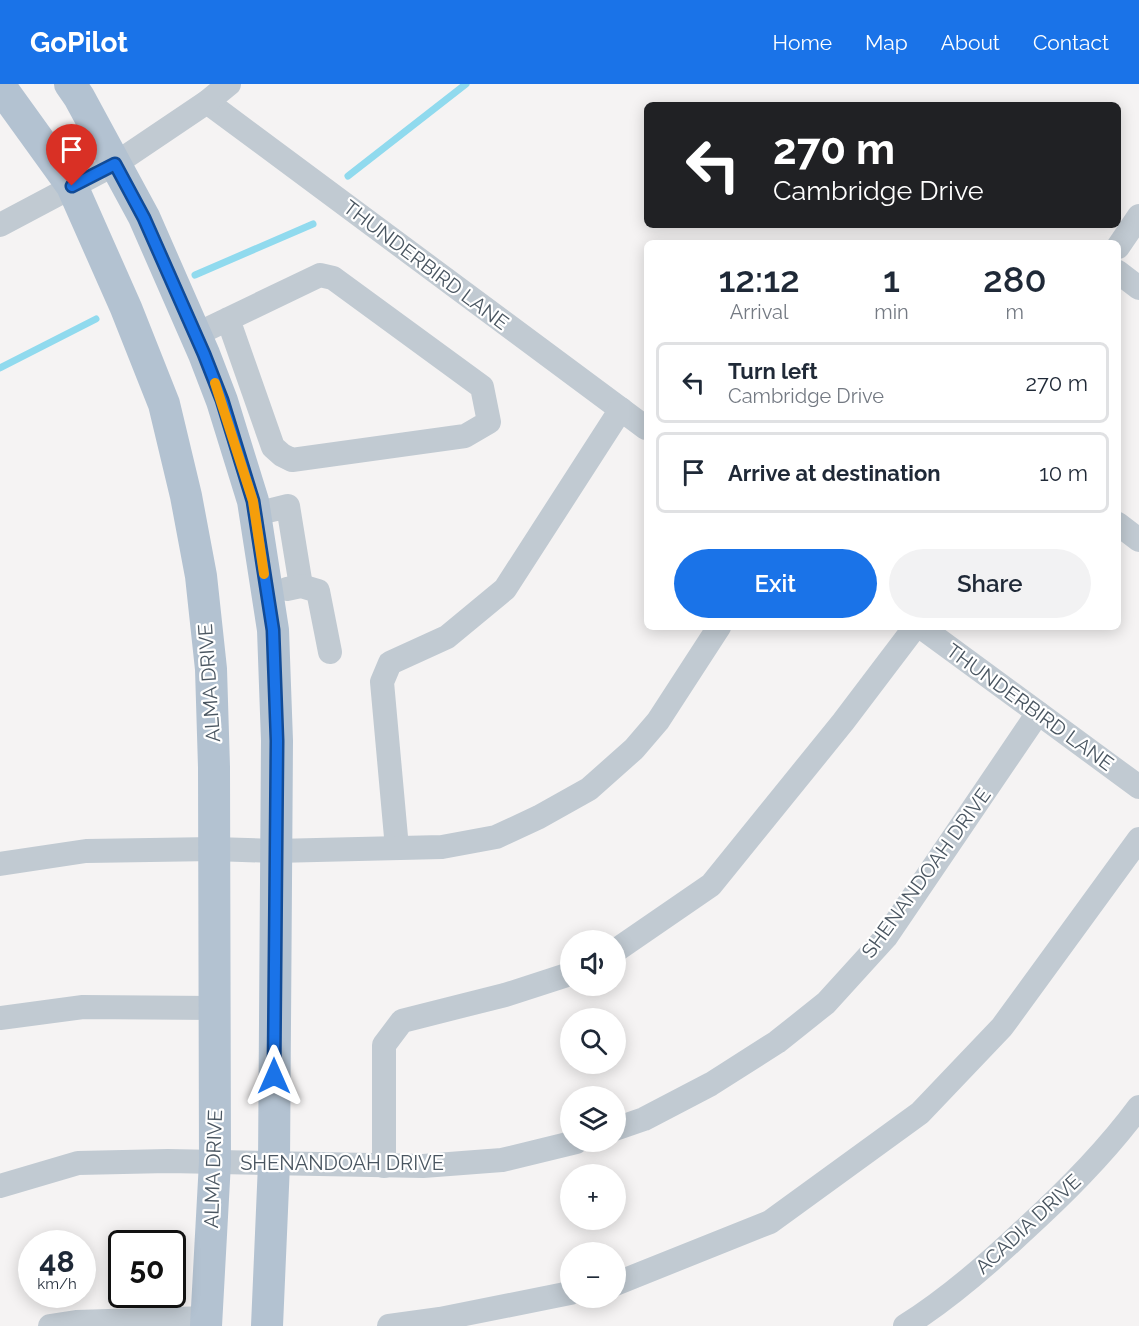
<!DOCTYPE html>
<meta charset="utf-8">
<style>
body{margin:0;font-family:Raleway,sans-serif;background:#f2f2f3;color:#1f2937;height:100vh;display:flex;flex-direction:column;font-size:22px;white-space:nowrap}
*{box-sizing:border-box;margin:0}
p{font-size:20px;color:#747a83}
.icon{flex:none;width:33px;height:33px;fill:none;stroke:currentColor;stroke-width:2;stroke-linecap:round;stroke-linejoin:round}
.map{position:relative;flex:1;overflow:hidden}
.drawer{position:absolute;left:644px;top:156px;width:477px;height:390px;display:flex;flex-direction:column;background:#fff;border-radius:9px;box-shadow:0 3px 15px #0003}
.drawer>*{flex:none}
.banner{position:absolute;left:644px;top:18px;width:477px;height:126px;border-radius:9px;box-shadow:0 3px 15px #0003;background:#202124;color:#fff;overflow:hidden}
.tools{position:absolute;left:560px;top:846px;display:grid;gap:12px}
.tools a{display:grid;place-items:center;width:66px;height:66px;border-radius:50%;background:#fff;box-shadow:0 3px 15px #0003;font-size:30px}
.speed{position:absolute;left:18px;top:1146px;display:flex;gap:12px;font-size:30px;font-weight:700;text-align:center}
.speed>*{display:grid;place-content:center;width:78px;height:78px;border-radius:50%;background:#fff;box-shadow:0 3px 15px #0003;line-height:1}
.speed small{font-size:15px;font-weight:400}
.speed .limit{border:3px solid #111;border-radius:9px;background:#fff;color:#111}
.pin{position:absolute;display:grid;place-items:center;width:51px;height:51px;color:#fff;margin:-62px -26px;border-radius:50% 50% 50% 0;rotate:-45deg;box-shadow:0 0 6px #0007}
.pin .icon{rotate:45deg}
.me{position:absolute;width:66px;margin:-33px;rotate:0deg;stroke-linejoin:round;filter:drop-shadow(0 0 4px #0008)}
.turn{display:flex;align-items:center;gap:21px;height:126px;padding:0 30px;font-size:27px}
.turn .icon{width:78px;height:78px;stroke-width:2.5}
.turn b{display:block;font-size:42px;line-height:51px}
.eta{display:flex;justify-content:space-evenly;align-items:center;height:102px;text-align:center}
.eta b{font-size:36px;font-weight:600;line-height:42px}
.cta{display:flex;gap:12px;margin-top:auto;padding:12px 30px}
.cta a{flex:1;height:69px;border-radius:36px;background:#1a73e8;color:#fff;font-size:24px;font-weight:600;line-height:69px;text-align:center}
.cta a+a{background:#f2f2f3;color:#1f2937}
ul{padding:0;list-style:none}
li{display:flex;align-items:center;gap:18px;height:81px;margin:0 12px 9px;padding:0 18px;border:3px solid #e0e1e3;border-radius:9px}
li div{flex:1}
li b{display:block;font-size:22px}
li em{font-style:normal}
header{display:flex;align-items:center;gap:36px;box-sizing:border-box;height:84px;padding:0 30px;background:#1a73e8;color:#fff}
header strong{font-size:28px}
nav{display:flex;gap:33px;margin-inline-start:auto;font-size:21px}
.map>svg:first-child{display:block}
</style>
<header>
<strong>GoPilot</strong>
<nav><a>Home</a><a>Map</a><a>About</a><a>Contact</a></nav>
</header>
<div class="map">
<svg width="1139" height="1242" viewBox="0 0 1139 1242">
<rect width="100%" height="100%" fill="#f5f3f3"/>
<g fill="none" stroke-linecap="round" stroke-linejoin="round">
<g stroke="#90daee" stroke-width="7">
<polyline points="348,92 466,0"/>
<polyline points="195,191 313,140"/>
<polyline points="0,284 96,235"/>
</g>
<g stroke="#c1cad2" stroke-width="24">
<polyline points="207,18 646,344"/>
<polyline points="0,141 115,80 207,18 229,0"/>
<polyline points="1118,163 1139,132"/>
<polyline points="1118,188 1139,204"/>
<polyline points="195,251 320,191 333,194 482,303 489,338 465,352 292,376 282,371 273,363 228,235"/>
<polyline points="255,430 288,422 301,502"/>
<polyline points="1118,440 1139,456"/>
<polyline points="287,505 301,502 318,507 330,568"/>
<polyline points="921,543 1139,703"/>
<polyline points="397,764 382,598 390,579 447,553 505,505 621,325"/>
<polyline points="0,780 86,767 214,765 275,767 442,763 496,753 539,733 589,705 634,665 658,637 719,543"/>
<polyline points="615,867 711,801 843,638 915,543"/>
<polyline points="0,934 83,923 214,924"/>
<polyline points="615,1045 644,1035 711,1000 777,958 826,919 886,853 1038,629"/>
<polyline points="384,1082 384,961 402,937 505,911 570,890"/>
<polyline points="0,1102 78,1079 168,1077 423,1082 502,1076 576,1058"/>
<polyline points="615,1200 770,1138 920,1029 1002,943 1139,755"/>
<polyline points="50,1242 76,1238 207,1234"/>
<polyline points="389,1242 440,1235 570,1209"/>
<path d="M 905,1242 C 948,1215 986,1182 1023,1147 C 1065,1109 1105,1069 1139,1023"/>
</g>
<g stroke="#b3c2d1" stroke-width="32">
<polyline points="70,0 79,13 144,133 204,270 222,317 253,417 273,546 277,657 274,1080 267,1242"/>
<polyline points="0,2 72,102 126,224 164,320 186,412 201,492 211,585 214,683 215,1078 206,1242"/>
</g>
</g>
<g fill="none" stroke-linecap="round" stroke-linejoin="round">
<defs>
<polyline id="route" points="72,102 115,80 144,134 204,270 222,316 253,417 273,546 277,657 274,992"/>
</defs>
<use href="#route" stroke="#114b97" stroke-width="15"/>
<use href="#route" stroke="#1a73e8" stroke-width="10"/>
<polyline stroke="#f59e0b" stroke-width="10" points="215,299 253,417 264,490"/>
</g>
<g text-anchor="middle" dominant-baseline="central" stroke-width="4.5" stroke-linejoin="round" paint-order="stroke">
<g font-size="20" fill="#4a5661" stroke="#fff">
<text transform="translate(426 181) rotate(37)">THUNDERBIRD LANE</text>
<text transform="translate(209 599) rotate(-94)">ALMA DRIVE</text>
<text transform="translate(1030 623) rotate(36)">THUNDERBIRD LANE</text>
<text transform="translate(926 789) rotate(-54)">SHENANDOAH DRIVE</text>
<text x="342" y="1079">SHENANDOAH DRIVE</text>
<text transform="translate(213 1085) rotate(-88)">ALMA DRIVE</text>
<text transform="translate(1028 1140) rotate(-43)">ACADIA DRIVE</text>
</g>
</g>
</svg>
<div class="tools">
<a><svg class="icon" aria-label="sound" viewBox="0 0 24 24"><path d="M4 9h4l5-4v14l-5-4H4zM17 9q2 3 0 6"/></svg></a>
<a><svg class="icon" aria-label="search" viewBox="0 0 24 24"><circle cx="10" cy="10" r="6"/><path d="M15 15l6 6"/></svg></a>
<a><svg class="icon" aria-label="layers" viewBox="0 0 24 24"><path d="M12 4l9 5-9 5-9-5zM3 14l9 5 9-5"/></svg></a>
<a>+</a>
<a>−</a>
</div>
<div class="speed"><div>48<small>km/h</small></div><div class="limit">50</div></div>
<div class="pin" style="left:72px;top:102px;background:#d93025"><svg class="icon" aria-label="arrive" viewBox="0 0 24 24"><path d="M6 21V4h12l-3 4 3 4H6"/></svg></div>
<svg class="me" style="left:274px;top:992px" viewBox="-20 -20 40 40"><path d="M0-17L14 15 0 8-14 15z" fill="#1a73e8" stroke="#fff" stroke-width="4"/></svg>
<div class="banner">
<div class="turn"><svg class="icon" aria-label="left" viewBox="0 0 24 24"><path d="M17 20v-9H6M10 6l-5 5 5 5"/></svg><div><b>270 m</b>Cambridge Drive</div></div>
</div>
<section class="drawer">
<div class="eta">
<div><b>12:12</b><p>Arrival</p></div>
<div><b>1</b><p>min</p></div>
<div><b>280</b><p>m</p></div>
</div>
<ul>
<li><svg class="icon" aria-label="left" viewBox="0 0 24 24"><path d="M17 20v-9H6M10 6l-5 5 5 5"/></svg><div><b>Turn left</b><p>Cambridge Drive</p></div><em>270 m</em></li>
<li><svg class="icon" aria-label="arrive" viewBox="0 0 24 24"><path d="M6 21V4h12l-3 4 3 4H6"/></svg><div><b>Arrive at destination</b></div><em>10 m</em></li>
</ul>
<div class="cta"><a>Exit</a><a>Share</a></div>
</section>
</div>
